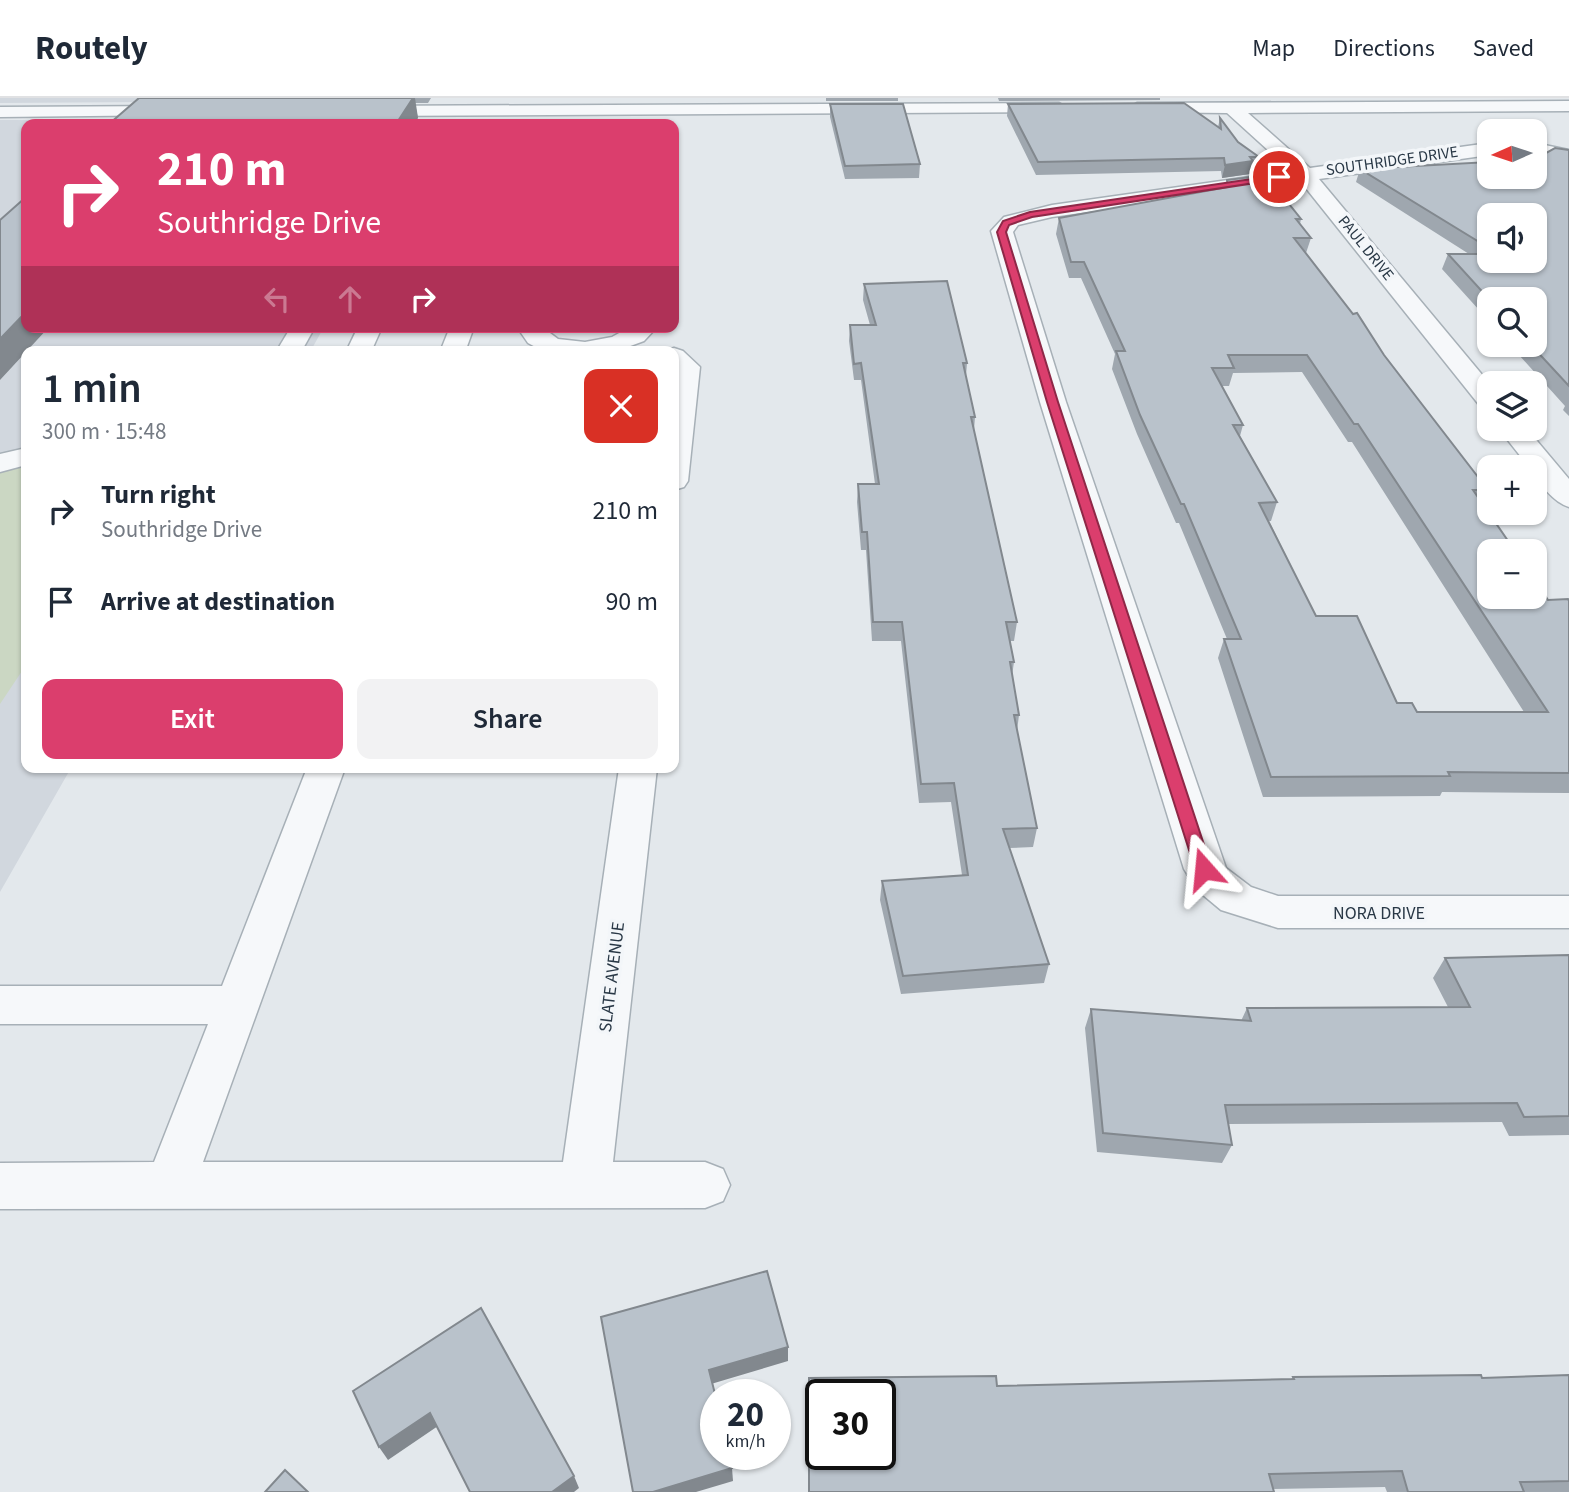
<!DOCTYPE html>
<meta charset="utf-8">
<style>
body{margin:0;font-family:"Source Sans 3",sans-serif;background:#f2f2f3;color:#1f2937;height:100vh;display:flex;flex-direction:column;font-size:26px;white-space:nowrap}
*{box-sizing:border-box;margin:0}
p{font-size:23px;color:#747a83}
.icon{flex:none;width:38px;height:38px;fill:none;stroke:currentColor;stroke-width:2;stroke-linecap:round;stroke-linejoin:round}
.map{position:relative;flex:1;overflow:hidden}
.sheet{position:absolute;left:21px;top:248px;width:658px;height:427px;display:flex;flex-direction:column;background:#fff;border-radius:14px;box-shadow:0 2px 5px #0004}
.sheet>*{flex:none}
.banner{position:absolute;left:21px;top:21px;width:658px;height:214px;border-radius:14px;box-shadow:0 2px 5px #0004;background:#db3e6d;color:#fff;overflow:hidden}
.needle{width:46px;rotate:267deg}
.tools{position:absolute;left:1477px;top:21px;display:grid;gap:14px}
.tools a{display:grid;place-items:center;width:70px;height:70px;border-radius:14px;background:#fff;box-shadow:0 2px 5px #0004;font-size:35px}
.speed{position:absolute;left:700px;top:1281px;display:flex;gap:14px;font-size:35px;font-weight:700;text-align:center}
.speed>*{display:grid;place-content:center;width:91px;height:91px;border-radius:50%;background:#fff;box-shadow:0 2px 5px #0004;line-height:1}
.speed small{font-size:18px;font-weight:400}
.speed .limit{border:4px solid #111;border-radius:10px;background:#fff;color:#111}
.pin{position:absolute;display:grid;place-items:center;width:60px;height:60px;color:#fff;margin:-30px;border:4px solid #fff;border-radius:50%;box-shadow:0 2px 7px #0007}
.me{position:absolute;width:77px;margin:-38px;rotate:342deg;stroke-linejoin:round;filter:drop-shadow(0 0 5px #0008)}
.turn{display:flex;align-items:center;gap:24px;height:147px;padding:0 21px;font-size:32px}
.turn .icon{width:91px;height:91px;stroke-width:2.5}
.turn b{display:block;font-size:49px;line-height:60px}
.lanes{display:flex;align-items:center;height:66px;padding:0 21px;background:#0003;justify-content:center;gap:35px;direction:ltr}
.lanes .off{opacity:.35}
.round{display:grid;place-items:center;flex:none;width:74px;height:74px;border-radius:14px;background:#f2f2f3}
.head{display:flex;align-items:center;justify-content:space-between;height:119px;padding:0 21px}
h1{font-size:42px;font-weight:600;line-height:52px}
.button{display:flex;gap:14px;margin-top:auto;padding:14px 21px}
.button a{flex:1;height:80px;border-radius:14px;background:#db3e6d;color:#fff;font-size:28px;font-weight:600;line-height:80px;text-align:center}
.button a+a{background:#f2f2f3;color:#1f2937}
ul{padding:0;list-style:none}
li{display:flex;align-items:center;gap:21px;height:91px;padding:0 21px}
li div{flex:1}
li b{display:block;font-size:26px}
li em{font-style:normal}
header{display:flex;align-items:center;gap:42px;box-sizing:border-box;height:98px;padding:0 35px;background:#fff;border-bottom:2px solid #e0e1e3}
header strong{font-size:33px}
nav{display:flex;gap:38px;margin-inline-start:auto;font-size:24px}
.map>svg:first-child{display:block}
</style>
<header>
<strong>Routely</strong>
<nav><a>Map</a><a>Directions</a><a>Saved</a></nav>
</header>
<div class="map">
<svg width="1569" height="1394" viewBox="0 0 1569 1394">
<rect width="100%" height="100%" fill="#e3e8ec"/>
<g fill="#d1d7de">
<polygon points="0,0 302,0 290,3 0,5"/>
<polygon points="0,22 442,23 440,26 26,26 26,229 324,229 310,254 26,254 26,670 71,670 0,794"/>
</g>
<polygon fill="#cbd7c3" points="26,362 26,567 0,606 0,369"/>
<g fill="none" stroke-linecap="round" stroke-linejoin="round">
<defs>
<g id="minor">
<polygon points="1569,3 1569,13 1248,15 1310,70 1489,45 1489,57 1319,81 1489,285 1489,310 1480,308 1301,84 1052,119 1018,127 1013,134 1066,304 1226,770 1251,789 1278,798 1569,798 1569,830 1278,830 1221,812 1197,792 1184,771 1040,304 991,133 1004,119 1052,107 1291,73 1227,15 1131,14 1128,10 1137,5"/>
<polygon points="1059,5 1068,10 1065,14 364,18 355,13 364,8"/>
<polygon points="174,8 183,13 180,17 0,19 0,9"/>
<polygon points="1535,45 1569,52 1569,64 1535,57"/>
<polygon points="291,229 315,229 301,254 276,254"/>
<polygon points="358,229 382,229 371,254 346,254"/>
<polygon points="450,229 474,229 465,254 440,254"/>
<polygon points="517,229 542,229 558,241 585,244 612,239 630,229 657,229 644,243 614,254 541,252 528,245"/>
<polygon points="674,250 683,253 700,269 688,383 684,389 674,392 674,254 664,254"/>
<path d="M 1499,331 L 1527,331 L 1569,381 L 1569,409 C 1555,405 1535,384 1535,369 L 1529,369 Z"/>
<polygon points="26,350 26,367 0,374 0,356"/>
<polygon points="307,670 345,670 203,1064 563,1064 619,670 657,670 613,1064 705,1064 723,1071 730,1087 723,1103 705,1110 0,1111 0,1065 154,1064 208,926 0,926 0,888 222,888"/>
</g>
</defs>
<use href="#minor" stroke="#a7b0b7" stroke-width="3"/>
<use href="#minor" fill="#f6f8fa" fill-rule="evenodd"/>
</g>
<g fill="#9fa7af" fill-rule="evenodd">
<polygon points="139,0 431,0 428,5 415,5 418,20"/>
<rect x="826" y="0" width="72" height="3"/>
<polygon points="998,0 1160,0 1160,2 999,3"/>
<polygon points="830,6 920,66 919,80 845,81 830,19"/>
<polygon points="1008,6 1218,29 1220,20 1238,44 1259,59 1256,72 1251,72 1250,76 1222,80 1221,73 1036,77 1007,18"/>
<path d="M 1569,52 L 1569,318 L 1563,312 L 1565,308 L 1510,247 L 1535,247 L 1489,201 L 1489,223 L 1442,171 L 1448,156 L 1469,156 L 1356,84 L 1360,71 L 1489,79 ZM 1489,117 L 1535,163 L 1489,163 Z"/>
<path d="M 1227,82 L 1301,121 L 1300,126 L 1311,140 L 1306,155 L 1488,392 L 1482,406 L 1548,502 L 1569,503 L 1569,695 L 1442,694 L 1440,698 L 1263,699 L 1218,560 L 1224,541 L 1227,541 L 1179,425 L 1176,425 L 1137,336 L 1112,271 L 1115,256 L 1081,180 L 1069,180 L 1056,136 L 1059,120 L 1225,90 ZM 1302,274 L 1348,344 L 1352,344 L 1524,614 L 1417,614 L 1397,605 L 1316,518 L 1269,423 L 1271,423 L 1277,404 L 1240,338 L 1243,327 L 1222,288 L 1229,288 L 1233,275 Z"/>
<polygon points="864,186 967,265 966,278 975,319 974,332 1017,524 1014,543 1010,543 1014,564 1012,578 1019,617 1017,633 1037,730 1033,749 1009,750 1049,866 1044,885 901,896 880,802 882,783 962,777 951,704 919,705 901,543 872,543 866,452 861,452 857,404 858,386 875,386 861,282 854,282 849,243 850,227 870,227 863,202"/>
<polygon points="1569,857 1569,1037 1509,1038 1502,1024 1228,1026 1232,1047 1222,1065 1097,1054 1085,930 1091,911 1241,923 1247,910 1448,909 1433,880 1445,860"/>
<polygon points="1569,1277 1569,1394 1387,1394 1385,1389 1273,1391 1274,1394 809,1394 809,1280 997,1288 1291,1281 1293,1279 1482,1280"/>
</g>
<g fill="#82888e">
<polygon points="413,0 415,0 418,20 415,26 396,26"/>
<polygon points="1253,63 1250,76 1222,80 1225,67"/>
<polygon points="26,214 26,229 49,229 0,282 0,241"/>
<polygon points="788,1249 788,1263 711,1286 709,1272"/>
<polygon points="430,1315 438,1328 388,1362 379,1349"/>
<polygon points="732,1370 733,1383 696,1394 653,1394"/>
<polygon points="574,1378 579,1390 574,1394 552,1394"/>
</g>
<g fill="#b9c2cb" stroke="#82888e" stroke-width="2" fill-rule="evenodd">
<polygon points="139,0 413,0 396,26 109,26"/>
<polygon points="1184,5 1221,31 1220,20 1238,44 1259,59 1250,59 1253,63 1225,67 1224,60 1038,64 1008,6"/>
<polygon points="830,6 903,6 920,66 845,68"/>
<polygon points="1555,50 1569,52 1569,288 1531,247 1535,247 1535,201 1489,201 1448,156 1489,156 1489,163 1535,163 1535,117 1489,117 1489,150 1360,71 1489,64 1489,79 1535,79 1535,61"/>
<path d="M 1266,77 L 1301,121 L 1296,121 L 1311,140 L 1294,140 L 1353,216 L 1357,215 L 1384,257 L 1488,392 L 1473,392 L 1515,453 L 1489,453 L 1489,499 L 1535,499 L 1535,482 L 1548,502 L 1568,501 L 1569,503 L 1569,675 L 1448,674 L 1450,678 L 1271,679 L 1224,541 L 1241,541 L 1184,406 L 1181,406 L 1140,317 L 1116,253 L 1125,253 L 1084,164 L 1071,164 L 1059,120 L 1228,89 L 1227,82 ZM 1228,257 L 1307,257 L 1354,326 L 1358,326 L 1548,614 L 1417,614 L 1412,605 L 1397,605 L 1357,518 L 1316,518 L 1259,405 L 1277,404 L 1233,327 L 1243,327 L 1212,270 L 1234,270 Z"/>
<polygon points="26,99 26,214 0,241 0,122"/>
<polygon points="947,183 967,265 963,265 975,319 971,319 1017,524 1006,524 1014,564 1010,564 1019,617 1014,617 1037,730 1003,731 1049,866 903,878 882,783 968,777 954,685 921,686 902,524 873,524 867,434 862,434 858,386 879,386 861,265 854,266 850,227 876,227 864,186"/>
<polygon points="1569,857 1569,1018 1524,1019 1517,1005 1225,1007 1232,1047 1103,1035 1091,911 1251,923 1247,910 1470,909 1445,860"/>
<polygon points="767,1173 788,1249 709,1272 716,1300 716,1356 729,1356 732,1370 653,1394 633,1394 601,1219"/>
<polygon points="481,1210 574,1378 552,1394 470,1394 430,1315 379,1349 353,1293"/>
<path d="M 1481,1277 L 1482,1280 L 1569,1277 L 1569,1383 L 1520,1384 L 1524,1394 L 1408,1394 L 1402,1373 L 1269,1376 L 1274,1394 L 809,1394 L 809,1280 L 996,1278 L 997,1288 L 1294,1281 L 1293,1279 ZM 821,1297 L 880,1297 L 880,1356 L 821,1356 Z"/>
<polygon points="285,1372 308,1394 265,1394"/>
</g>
<polygon fill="#db3e6d" stroke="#8e2847" stroke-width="2" points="1279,77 1281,81 1032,119 1009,127 1006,134 1058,304 1212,771 1204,778 1195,771 1047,304 997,134 1003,123 1030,114"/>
<g text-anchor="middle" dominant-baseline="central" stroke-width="7" stroke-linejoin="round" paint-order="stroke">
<g font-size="16" fill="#293846" stroke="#f3f6f9">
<text transform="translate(1392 63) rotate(-8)">SOUTHRIDGE DRIVE</text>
<text transform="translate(1366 150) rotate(51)">PAUL DRIVE</text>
</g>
<g font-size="18" fill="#293846" stroke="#f3f6f9">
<text x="1379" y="815">NORA DRIVE</text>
<text transform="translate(612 879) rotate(-83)">SLATE AVENUE</text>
</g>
</g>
</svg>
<div class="tools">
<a><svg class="needle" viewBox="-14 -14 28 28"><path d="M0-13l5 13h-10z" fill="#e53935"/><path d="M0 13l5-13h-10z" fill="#747a83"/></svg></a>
<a><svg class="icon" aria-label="sound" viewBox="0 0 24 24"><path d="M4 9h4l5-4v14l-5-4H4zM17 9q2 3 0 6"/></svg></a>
<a><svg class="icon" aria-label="search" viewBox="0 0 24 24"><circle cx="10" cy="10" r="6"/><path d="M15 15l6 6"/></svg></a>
<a><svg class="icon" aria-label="layers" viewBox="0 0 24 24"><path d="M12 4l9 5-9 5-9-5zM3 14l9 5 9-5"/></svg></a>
<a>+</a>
<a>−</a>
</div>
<div class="speed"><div>20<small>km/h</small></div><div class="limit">30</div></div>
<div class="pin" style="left:1279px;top:79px;background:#d93025"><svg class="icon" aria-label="arrive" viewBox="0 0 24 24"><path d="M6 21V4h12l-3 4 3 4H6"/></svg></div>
<svg class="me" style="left:1204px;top:771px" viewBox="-20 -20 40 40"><path d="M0-17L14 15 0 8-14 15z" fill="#db3e6d" stroke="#fff" stroke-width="4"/></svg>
<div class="banner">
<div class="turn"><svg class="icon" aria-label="right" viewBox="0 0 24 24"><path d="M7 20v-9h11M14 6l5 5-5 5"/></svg><div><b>210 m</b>Southridge Drive</div></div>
<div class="lanes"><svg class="icon off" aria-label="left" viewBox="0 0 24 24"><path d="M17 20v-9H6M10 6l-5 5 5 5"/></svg><svg class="icon off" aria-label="ahead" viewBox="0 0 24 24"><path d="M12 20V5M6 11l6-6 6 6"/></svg><svg class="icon" aria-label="right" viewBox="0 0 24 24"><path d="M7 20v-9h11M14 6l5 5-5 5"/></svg></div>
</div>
<section class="sheet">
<div class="head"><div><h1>1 min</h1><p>300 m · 15:48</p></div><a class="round" style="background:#d93025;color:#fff"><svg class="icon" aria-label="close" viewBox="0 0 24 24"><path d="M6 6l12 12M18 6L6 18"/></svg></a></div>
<ul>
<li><svg class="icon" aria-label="right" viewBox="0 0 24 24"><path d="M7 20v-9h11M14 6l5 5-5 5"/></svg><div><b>Turn right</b><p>Southridge Drive</p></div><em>210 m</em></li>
<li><svg class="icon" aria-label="arrive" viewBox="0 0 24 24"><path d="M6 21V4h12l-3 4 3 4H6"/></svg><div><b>Arrive at destination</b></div><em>90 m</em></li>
</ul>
<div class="button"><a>Exit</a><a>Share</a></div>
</section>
</div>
